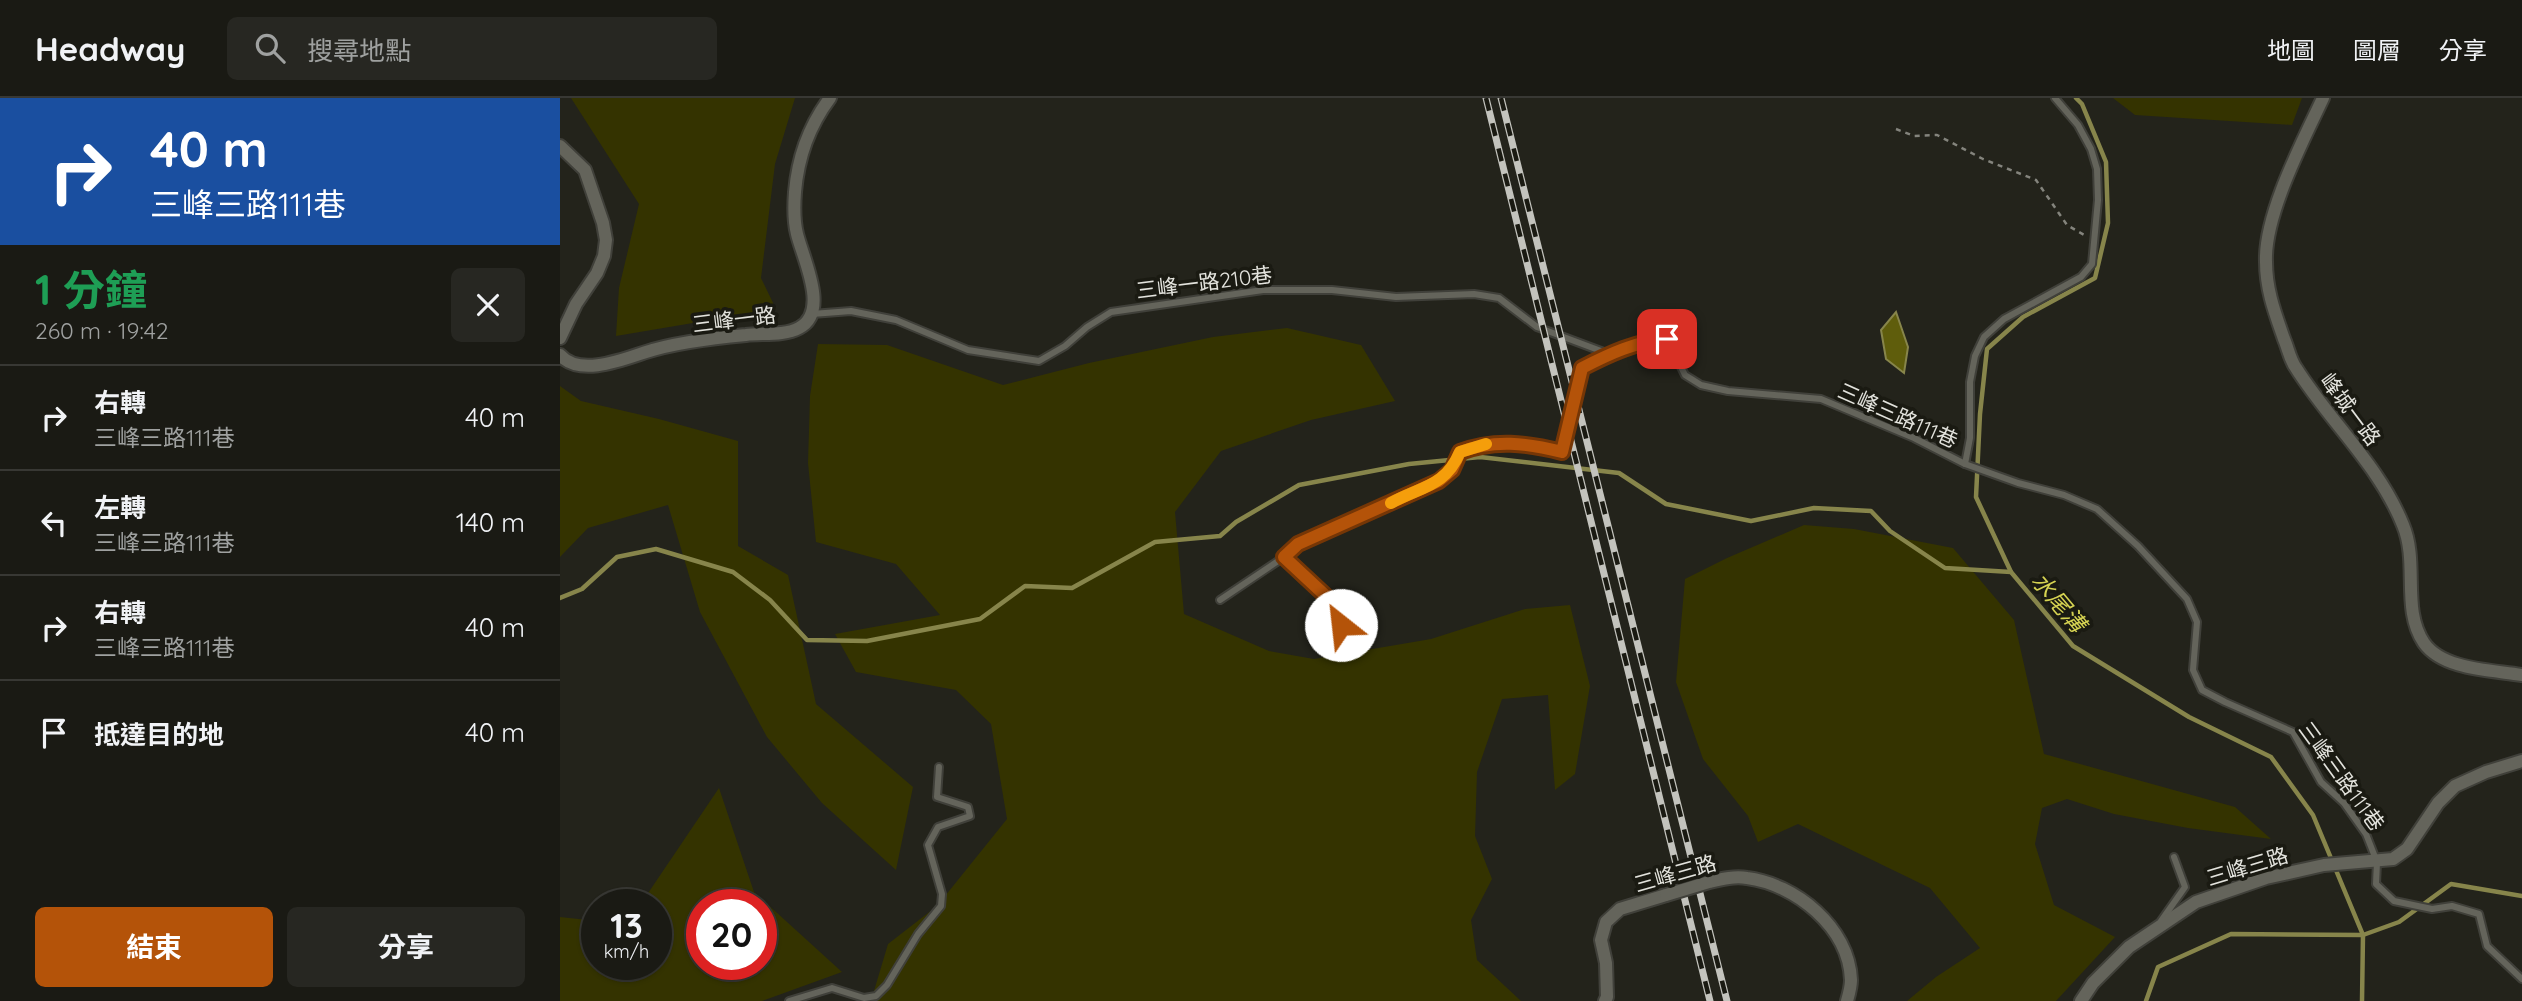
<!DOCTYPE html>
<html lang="zh-TW">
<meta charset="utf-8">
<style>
body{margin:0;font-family:Quicksand,"Noto Sans TC",sans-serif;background:#272722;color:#f1f3f6;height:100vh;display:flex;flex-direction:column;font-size:26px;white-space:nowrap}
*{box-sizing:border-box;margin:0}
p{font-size:23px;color:#9fa1a0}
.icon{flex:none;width:38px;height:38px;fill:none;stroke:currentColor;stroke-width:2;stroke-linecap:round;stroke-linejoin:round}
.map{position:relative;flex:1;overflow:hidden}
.panel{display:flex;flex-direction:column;background:#1a1a14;width:560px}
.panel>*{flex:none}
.guide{background:#1a4fa0;color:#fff;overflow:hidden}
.speed{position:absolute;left:21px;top:791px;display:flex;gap:14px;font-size:35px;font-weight:700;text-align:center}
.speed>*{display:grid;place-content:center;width:91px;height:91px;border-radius:50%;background:#1a1a14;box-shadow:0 2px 5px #0004,0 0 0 2px #383834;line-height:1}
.speed small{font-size:18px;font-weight:400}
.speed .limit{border:10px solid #d22;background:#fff;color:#111}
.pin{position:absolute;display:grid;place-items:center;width:60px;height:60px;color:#fff;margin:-30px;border-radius:14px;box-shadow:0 4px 10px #0006}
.me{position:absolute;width:77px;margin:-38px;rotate:331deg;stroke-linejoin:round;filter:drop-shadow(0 0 5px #0008)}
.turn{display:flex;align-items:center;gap:24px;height:147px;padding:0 35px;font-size:32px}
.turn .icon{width:91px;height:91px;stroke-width:2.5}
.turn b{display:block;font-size:49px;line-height:60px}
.round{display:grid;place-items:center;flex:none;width:74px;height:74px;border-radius:10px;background:#272722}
.headline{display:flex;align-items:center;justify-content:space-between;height:119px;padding:0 35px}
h1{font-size:42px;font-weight:700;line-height:52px;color:#1e9e55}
.primary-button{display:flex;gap:14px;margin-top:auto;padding:14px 35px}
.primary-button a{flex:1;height:80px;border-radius:10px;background:#b45309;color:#fff;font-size:28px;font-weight:700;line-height:80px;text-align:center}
.primary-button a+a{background:#272722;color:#f1f3f6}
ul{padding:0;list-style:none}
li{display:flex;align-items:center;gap:21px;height:105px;padding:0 35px;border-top:2px solid #383834}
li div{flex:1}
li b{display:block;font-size:26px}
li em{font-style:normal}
header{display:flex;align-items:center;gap:42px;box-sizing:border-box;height:98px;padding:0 35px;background:#1a1a14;border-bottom:2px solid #383834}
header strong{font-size:33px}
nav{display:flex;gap:38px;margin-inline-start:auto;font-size:24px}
.search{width:490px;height:63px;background:#272722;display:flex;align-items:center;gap:18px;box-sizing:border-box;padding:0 24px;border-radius:10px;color:#9fa1a0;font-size:26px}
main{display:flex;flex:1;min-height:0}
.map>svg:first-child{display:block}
</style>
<header>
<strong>Headway</strong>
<div class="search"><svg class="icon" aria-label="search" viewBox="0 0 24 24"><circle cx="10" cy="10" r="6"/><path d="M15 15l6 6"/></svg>搜尋地點</div>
<nav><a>地圖</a><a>圖層</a><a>分享</a></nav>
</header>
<main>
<section class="panel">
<div class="guide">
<div class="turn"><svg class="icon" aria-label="right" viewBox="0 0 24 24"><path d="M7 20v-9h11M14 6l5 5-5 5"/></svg><div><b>40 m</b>三峰三路111巷</div></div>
</div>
<div class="headline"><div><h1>1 分鐘</h1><p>260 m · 19:42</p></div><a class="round"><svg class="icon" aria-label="close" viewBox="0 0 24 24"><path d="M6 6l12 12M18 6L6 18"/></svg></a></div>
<ul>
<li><svg class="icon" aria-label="right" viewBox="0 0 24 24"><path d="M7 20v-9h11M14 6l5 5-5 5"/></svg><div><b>右轉</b><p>三峰三路111巷</p></div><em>40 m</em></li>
<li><svg class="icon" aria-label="left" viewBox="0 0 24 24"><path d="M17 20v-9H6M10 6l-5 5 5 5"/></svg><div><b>左轉</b><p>三峰三路111巷</p></div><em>140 m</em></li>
<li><svg class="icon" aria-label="right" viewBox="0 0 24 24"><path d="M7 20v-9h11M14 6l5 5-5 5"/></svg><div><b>右轉</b><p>三峰三路111巷</p></div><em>40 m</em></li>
<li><svg class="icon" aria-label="arrive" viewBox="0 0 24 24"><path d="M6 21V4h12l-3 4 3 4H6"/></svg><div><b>抵達目的地</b></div><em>40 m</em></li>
</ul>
<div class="primary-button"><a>結束</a><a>分享</a></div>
</section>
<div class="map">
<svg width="1962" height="903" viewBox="0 0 1962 903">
<rect width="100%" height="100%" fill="#23231b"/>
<g fill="#343300" fill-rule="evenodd">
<polygon points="11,0 235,0 215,66 201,180 216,211 56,238 59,190 79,106"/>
<polygon points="1553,0 1742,0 1732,27 1575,17"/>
<polygon points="727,230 801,247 835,303 751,322 661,353 615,414 624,516 709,553 754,561 871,541 965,511 1010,507 1030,588 1015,676 995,692 988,597 942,601 917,674 915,738 932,781 911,822 917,862 961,903 311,903 328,846 377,808 447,721 431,626 396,592 296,574 275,536 380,517 336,466 256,444 248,365 250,298 258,246 327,247 443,287 529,265 653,239"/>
<polygon points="0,288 21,303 99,321 178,343 178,448 228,477 256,606 353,689 336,772 262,705 207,639 140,514 108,407 28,430 0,459"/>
<polygon points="1244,427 1294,431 1393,450 1454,522 1484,656 1675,709 1711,741 1628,730 1554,716 1507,701 1482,710 1475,746 1494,807 1555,839 1496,903 1347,903 1376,879 1420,850 1370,790 1238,726 1198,744 1188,718 1143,661 1116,584 1125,481 1167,460"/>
<path d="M 159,690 L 194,794 L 282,874 L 202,903 L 0,903 L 0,819 L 37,823 L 37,866 L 96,866 L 96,807 L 80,807 ZM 142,807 L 201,807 L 201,866 L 142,866 Z"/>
</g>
<polygon fill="#5f5d0c" stroke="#87854b" stroke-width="2" points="1336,214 1348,249 1344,275 1326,261 1321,232"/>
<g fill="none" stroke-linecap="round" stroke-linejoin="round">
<g stroke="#87854b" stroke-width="4.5">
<polyline points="1516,0 1522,6 1546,64 1548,125 1535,180 1463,219 1427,251 1420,316 1416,399 1451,474 1513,548 1629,619 1711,659 1753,717 1803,837 1802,903"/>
<polyline points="0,500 22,491 57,459 96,451 173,474 210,502 247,542 307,543 420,521 465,488 512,490 595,444 660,438 676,424 739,387 849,366 920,359 1059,375 1106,406 1191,423 1254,410 1311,413 1330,433 1385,470 1451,474"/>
<polyline points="1586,903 1598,869 1671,836 1803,837 1839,824 1891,786 1962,798"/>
</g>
<defs>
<g id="service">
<polyline points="252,216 291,213 336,222 408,252 479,263 505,248 527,229 551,214 703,192 772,192 836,199 914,196 939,200 977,229 1049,256"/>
<polyline points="1405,366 1410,340 1410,284 1415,258 1424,239 1444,221 1521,179 1532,166 1538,102 1537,71 1531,51 1518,27 1495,0"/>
<polyline points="724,459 768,501 781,527 771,535"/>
<path d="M 660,502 L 724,459 L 738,446 L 879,383 L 892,372 L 900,354 C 934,341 967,345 1002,354 L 1022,270 C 1049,256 1077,243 1107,241 L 1125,277 L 1141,287 L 1168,293 L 1261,301 L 1354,340 L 1405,366 L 1458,385 L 1504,397 L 1537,411 L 1578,448 L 1627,501 L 1637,524 L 1633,572 L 1642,592 L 1665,604 L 1733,634 L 1761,684 L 1784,705 L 1806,736 L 1817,764 L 1816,786 L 1834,803 L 1872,811 L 1892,808 L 1919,816 L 1927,848 L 1962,881"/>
<polyline points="1601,823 1625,789 1614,759"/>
<polyline points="229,903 272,890 304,900 316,898 327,887 358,836 381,808 382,796 368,747 378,729 410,718 408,709 377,699 379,669"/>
</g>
<g id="minor">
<path d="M 1763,0 C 1743,43 1704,117 1706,164 C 1706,192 1715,215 1724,241 C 1728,250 1730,262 1736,270 C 1770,324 1819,367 1843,427 C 1859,465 1841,511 1864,545 C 1883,572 1932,572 1962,577"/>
<polyline points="0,48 25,72 43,125 46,142 44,158 37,175 16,206 0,240"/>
<path d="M 0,257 C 19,279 62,262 86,254 C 117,244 153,240 186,237 C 202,235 224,238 239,230 C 270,214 243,161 237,136 C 234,124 234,107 235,94 C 238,58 249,28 270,0"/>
<path d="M 1149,784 C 1162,781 1174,778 1187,780 C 1235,786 1289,829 1291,882 C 1291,889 1289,896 1287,903"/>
<polyline points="1045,903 1047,899 1046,865 1041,842 1046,824 1060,811 1106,797"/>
<polyline points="1521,903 1533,885 1569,849 1636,804 1706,780 1764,767 1833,761 1847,751 1878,705 1895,688 1926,674 1962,663"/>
</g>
</defs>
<use href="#service" stroke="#40403a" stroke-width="10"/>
<use href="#minor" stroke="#40403a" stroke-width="16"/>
<polyline stroke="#84847d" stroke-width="2.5" stroke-dasharray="5 5" stroke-linecap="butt" points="1336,31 1354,38 1377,37 1423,61 1476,82 1507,127 1526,138"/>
<use href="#service" stroke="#64645b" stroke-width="6"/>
<use href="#minor" stroke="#64645b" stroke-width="12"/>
<defs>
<g id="rail">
<polyline points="926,0 1150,903"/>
<polyline points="941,0 1167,903"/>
</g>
</defs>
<use href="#rail" stroke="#c3c3bd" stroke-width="7"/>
<use href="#rail" stroke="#1a1a12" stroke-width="4.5" stroke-dasharray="13" stroke-linecap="butt"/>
<defs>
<polyline id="minor-bridge" points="1106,797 1149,784"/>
</defs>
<use href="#minor-bridge" stroke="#40403a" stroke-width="16" stroke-linecap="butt"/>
<use href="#minor-bridge" stroke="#64645b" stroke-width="12"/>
</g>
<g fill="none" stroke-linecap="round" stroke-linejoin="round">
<defs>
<path id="route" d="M 781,527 L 768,500 L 724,459 L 738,446 L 879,383 L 892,372 L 900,354 C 934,341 967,345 1002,354 L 1022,270 C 1049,256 1077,243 1107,241"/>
</defs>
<use href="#route" stroke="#753606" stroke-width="18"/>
<use href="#route" stroke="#b45309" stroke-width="12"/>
<path stroke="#f59e0b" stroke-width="12" d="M 831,405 C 862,388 885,389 900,354 L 926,346"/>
</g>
<g text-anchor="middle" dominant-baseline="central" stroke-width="7" stroke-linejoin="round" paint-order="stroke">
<g font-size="21" fill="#e3e3dd" stroke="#1a1a12">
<text transform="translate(644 184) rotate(-7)">三峰一路210巷</text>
<text transform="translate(174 221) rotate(-7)">三峰一路</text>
<text transform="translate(1791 311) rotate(53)">峰城一路</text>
<text transform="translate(1338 317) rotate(24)">三峰三路111巷</text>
<text transform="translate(1782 678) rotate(54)">三峰三路111巷</text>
<text transform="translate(1687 768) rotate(-17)">三峰三路</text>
<text transform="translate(1115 775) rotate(-16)">三峰三路</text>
</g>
<g font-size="23" font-style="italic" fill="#d6d352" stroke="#1a1a12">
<text transform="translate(1499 504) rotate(50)">水尾溝</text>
</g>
</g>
</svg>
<div class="speed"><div>13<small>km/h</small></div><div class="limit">20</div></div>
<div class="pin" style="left:1107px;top:241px;background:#d93025"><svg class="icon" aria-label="arrive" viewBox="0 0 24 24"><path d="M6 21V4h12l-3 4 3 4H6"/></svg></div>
<svg class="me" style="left:781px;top:527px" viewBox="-20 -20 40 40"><circle r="19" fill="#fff"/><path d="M0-13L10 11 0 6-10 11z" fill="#b45309"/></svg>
</div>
</main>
